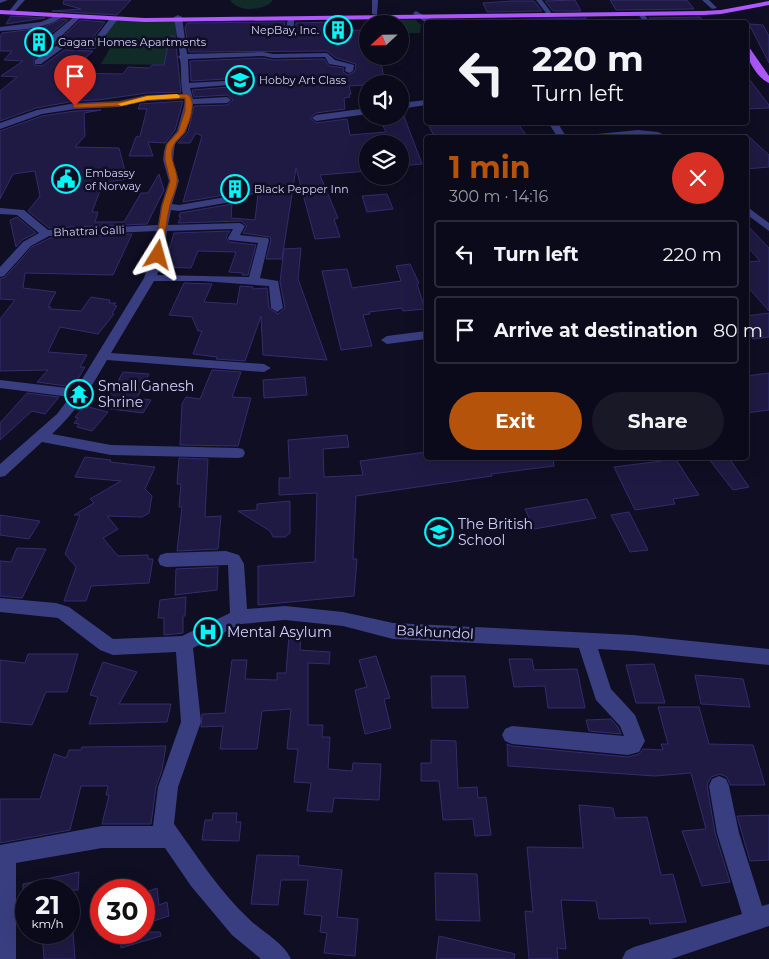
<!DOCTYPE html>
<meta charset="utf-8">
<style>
body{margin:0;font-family:Montserrat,sans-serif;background:#191827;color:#f1f3f6;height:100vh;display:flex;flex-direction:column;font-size:19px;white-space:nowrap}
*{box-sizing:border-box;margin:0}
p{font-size:16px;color:#9a9aa2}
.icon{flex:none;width:28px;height:28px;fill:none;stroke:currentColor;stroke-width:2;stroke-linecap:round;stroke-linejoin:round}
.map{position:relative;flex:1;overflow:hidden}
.details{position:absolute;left:424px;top:135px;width:325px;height:325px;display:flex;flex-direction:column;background:#0b0a1a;border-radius:5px;box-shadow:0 5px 20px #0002,0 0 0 1px #2b2b39}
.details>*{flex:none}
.top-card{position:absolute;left:424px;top:20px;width:325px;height:105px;border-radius:5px;box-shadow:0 5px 20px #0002,0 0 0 1px #2b2b39;background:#0b0a1a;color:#f1f3f6;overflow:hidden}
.needle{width:32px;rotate:248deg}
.controls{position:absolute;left:359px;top:15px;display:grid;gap:10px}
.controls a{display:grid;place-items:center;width:50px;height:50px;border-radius:50%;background:#0b0a1a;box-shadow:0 5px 20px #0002,0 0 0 1px #2b2b39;font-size:25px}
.speed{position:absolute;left:15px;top:879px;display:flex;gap:10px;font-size:25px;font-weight:700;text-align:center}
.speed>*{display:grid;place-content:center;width:65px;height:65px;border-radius:50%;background:#0b0a1a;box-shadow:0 5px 20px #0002,0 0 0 1px #2b2b39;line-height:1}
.speed small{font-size:12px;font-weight:400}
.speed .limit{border:8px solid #d22;background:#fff;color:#111}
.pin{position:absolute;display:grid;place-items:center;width:42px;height:42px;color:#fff;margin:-51px -21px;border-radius:50% 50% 50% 0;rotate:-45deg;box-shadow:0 0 5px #0007}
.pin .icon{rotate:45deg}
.me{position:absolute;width:55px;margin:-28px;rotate:8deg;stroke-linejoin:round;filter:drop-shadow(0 0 4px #0008)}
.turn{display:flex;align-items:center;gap:18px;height:105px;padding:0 25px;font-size:22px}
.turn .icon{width:65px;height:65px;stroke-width:2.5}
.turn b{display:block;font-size:35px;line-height:42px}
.round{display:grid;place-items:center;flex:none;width:52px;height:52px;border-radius:26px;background:#191827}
.overview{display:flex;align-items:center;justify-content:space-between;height:85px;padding:0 25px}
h1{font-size:30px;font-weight:700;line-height:38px;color:#b45309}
.cta{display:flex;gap:10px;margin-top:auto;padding:10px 25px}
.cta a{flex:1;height:58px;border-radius:30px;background:#b45309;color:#fff;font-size:20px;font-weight:700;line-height:58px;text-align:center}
.cta a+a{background:#191827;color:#f1f3f6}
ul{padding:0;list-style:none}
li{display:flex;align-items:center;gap:15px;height:68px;margin:0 10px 8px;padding:0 15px;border:2px solid #2b2b39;border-radius:5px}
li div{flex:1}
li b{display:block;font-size:19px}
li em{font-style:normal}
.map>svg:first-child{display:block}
</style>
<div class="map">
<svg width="769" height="959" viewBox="0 0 769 959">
<rect width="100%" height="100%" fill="#0f0e22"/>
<g fill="#112c28">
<path d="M 230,0 L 273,0 C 265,11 238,13 230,0 Z"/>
<polygon points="114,19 176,20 177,36 170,36 172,65 101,64 110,48 92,47"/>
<polygon points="416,20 421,25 420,33 400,33 400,24 372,24 372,20"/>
</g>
<g fill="#1e1a43" stroke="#332c6e">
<polygon points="64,0 131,0 117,15 52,11 81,9 63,4"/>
<polygon points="575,0 581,11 553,11 545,1"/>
<polygon points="610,0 687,0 694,9 616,10"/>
<polygon points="512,1 534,1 542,11 487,12 483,3"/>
<polygon points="11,16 45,18 6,24"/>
<polygon points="700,17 703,20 700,20 701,22 652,21 649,18"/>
<polygon points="586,18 588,22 492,22 491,20"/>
<polygon points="62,19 68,20 43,40 38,50 43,52 34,58 34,65 42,66 64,50 93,51 81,62 86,63 74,73 123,74 128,67 150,68 152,65 164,65 170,36 175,36 181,92 147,93 98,100 75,101 36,108 0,121 0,91 17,77 1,76 23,61 4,60 12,51 0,51 0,37 2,33 42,28"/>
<polygon points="80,20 105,22 89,43 61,42 55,44"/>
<polygon points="285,22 284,31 289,34 295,32 296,23 330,22 330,31 368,30 368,56 380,56 385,84 349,86 351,94 349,95 350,97 344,98 345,109 316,113 310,118 316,123 347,119 350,135 386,132 381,122 400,120 400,111 402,111 422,164 400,166 400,144 368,144 368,171 320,175 338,218 334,219 340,237 315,239 296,168 282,259 266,259 271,240 270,237 243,233 247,226 241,221 178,223 181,217 179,217 180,213 232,204 231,218 255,220 258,194 231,194 183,202 202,136 196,133 190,143 178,143 188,132 194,106 227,105 233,100 227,95 194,97 192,90 242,86 248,83 242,78 191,81 190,61 263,58 273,60 324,59 329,66 344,68 343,72 348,75 355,71 356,64 336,58 327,51 189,52 185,28 187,23"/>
<polygon points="749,24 763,25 769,36 769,63"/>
<polygon points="746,75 769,105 769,108 746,109"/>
<polygon points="183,101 175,130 165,143 148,142 153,156 129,156 136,137 140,136 147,109 138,109 140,104"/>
<polygon points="101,110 84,113 85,136 75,147 119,148 127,179 103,183 92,212 98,212 95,222 124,222 141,193 148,193 159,174 164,190 147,224 49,228 28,211 40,196 35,171 13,174 0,199 0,131 42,116 75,111"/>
<polygon points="427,122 517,122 526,135 435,138"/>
<polygon points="746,134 769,155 769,167 746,169"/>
<polygon points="387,194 393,209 367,212 362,196"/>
<polygon points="17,217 36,233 22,240 16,247 10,220"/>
<polygon points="746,224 769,248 769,311 746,285 746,262 760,261 746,245"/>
<polygon points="230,231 226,237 229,242 256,245 248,275 242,275 243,273 229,272 236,252 198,251 191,268 164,267 174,233"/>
<polygon points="132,234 113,275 25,273 23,288 56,292 48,307 51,307 50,309 81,311 91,297 110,300 109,303 116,303 114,305 117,306 112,313 114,314 98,334 60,327 48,352 87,355 80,367 85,367 73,387 37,382 48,370 0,371 0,319 15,300 0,299 0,279 5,277 32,247 50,238"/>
<polygon points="301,248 298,279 327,360 263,355 261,316 245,361 216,359 217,357 193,354 202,331 198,331 192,317 169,315 184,283 212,284 204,302 237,304 240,286 253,287 253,289 267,288 269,308 278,314 285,308 280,282 284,249"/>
<polygon points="410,264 419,283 417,284 425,309 403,311 402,308 369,312 370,314 363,315 372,346 341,350 322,271 347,269 352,288 401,281 396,266"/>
<polygon points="769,313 769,337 753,339 746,330 746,316"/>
<polygon points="212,370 241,372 232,397 251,398 238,446 180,445 182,404 186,397 200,399"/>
<polygon points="123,372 149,374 137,398 151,400 143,413 103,408"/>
<polygon points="769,373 769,410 746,413 746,376"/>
<polygon points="305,377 307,395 264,398 263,380"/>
<polygon points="27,393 59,397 45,414 32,411 0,440 0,423"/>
<polygon points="85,406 108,412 92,431 77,427 79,424 74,423 78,418 75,417"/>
<polygon points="347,435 349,447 323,449 324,477 363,475 360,461 426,452 426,458 553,458 554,466 491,474 492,476 356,496 353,559 357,559 354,596 258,605 258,566 315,562 317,493 279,495 279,478 290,478 288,440"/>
<polygon points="85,457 111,460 110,462 155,467 145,489 152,496 149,513 142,517 107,516 118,529 103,538 118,556 148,555 148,559 153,559 149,583 91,586 86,601 64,601 76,567 65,554 80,515 74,515 94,503 90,499 121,481 75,477"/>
<polygon points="179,458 208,459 205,517 221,516 218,549 177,551 182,507 179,507 181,484 177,484"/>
<polygon points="675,458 699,495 673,499 675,504 635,510 614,467 662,461 661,459"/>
<polygon points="708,458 729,458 749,487 733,490"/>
<polygon points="587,499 596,518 534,529 525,509"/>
<polygon points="290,501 290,533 285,537 273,537 270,531 238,511 257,510 257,504"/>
<polygon points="629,512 648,550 630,552 611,515"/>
<polygon points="0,515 40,521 29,539 0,535"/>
<polygon points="17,548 46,549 22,598 0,596 0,561 11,562"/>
<polygon points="218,567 217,590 175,595 176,569"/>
<polygon points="186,597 185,616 183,616 183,633 164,635 164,618 158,618 160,600"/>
<polygon points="289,635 301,635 300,650 330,652 329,664 308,663 308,725 323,725 322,737 330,737 328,769 352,771 353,763 381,764 379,800 334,798 332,812 307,811 311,783 294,782 298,749 287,749 291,709 262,711 257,749 220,749 223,726 201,727 202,714 225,713 232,660 247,660 245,679 277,680 277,673 286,673"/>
<polygon points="28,654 78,654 67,692 46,692 32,725 0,722 0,660 25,663"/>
<polygon points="376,656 390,698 384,699 391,728 365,734 355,690 367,687 359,660"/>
<polygon points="509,659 532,659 534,670 577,669 585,708 548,708 545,686 514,687"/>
<polygon points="103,662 137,672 119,704 171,704 167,722 89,724 98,697 90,695"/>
<polygon points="654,664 665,703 636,703 626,665"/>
<polygon points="695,675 743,679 750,707 701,704"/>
<polygon points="431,676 465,676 468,708 432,708"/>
<polygon points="658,707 699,707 709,744 753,745 765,785 730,785 727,777 720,774 711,777 707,785 715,833 730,882 702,886 682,831 706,829 691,773 655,776 508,766 507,744 512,746 628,757 639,754 643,749 663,750 661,744 668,744"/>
<polygon points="611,719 618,727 621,734 589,731 586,720"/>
<polygon points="431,740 456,741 458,788 477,787 478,798 486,797 491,835 475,836 473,819 443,820 439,781 421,781 421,763 431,763"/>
<polygon points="166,746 162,770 156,787 151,824 102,824 109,795 106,795 108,786 81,786 70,830 0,843 0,799 40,799 54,754 66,758 69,750 81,750 82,747"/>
<polygon points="579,805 613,808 615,818 647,817 661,875 673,874 686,922 650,924 649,918 599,919 596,901 561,900 566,949 557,948 558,959 529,959 525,911 533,912 527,847 583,848"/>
<polygon points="213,813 237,813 236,822 241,822 239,841 202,840 205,820 212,820"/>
<polygon points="769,815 769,860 750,861 737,816"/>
<polygon points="257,855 299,856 298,865 342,870 337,917 358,919 355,956 324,953 327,933 320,932 322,916 304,914 308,880 281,880 278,905 251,904"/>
<polygon points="79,872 78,890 23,890 23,884"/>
<polygon points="435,873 477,874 480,921 436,920"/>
<polygon points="157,888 159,905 167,902 169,916 144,924 144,893"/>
<polygon points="42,932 73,932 75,959 44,959"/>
<polygon points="120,932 160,932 161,936 121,948"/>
<polygon points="439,936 515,954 514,959 436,959"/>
</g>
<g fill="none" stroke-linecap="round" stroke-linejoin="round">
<g fill="#393e80" fill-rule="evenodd">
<polygon points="0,0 8,0 0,3"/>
<polygon points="18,0 25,0 14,12 10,12 10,10"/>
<polygon points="372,0 378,0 377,15 372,14"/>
<polygon points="536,0 542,0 551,12 550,13 546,13"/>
<polygon points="702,0 709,0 717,8 712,9"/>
<polygon points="416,11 432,20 432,22 426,23 414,14 413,13"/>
<polygon points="638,12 642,12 650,22 644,22 637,13"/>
<path d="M 62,13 L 66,15 L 64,16 C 46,29 21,30 0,31 L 0,27 L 41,22 Z"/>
<path d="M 178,15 L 182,17 L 187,54 L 263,52 L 273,54 L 327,53 L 335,60 L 354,65 L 353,71 L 349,73 L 345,71 L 346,67 L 329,64 L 325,57 L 273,58 L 263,56 L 188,59 L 189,83 L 242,80 L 246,82 L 242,84 L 190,88 L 193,99 L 227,97 L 231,100 L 227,103 L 193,104 L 186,132 L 175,144 L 174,151 L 173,160 L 179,181 L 172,204 L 179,205 L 231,196 L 236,199 L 231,202 L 179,211 L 171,210 L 168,225 L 240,223 L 245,226 L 240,235 L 268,238 L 269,240 L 260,278 L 278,281 L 283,308 L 277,312 L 271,308 L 269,286 L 202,281 L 154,281 L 111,353 L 264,364 L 271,368 L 264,372 L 107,360 C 91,388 75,413 52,434 L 111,445 L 238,448 L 243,449 L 245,453 L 243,457 L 238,458 L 111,455 L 42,442 L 5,476 L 0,477 L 0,464 L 57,414 L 70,397 L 0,388 L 0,380 L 76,389 L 144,278 L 152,255 L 156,231 L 49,236 L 31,246 L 4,276 L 0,277 L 0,267 L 23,242 L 39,233 L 17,215 L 0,214 L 0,208 L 24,210 L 48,230 L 158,225 L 161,206 L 169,181 L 163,160 L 164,151 L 166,144 L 177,131 L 185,102 L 184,99 L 147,101 L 119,107 L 75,109 L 42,114 L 0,129 L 0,123 L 37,110 L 75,103 L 119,101 L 147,95 L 183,94 C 180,82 182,71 180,59 L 178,57 L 180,55 L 174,17 ZM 233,229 L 228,238 L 229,240 L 258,243 L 249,277 L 157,275 L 164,255 L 167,231 Z"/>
<polygon points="75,16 81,17 49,48 52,48 61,44 90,45 111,17 118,19 95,49 63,48 41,64 35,64 35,60 47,52 40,49 45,41"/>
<polygon points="288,17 294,18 294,30 290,32 286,30"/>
<polygon points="426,100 426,105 400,109 400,103"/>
<polygon points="368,108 368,114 316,121 312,118 316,115"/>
<polygon points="548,122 557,122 567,138 558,138"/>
<polygon points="638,130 658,132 671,138 638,135 583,138 587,135"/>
<polygon points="746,206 769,223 769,231 746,214"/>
<polygon points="426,331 426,339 387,344 381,340 387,336"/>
<path d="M 226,551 L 239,555 L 244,564 L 247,609 L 285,606 L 343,612 L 393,623 L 633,635 L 769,649 L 769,665 L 633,651 L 598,649 L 611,689 L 635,715 L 645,741 L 639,752 L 628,755 L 512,744 L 505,741 L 502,735 L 505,729 L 512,726 L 624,736 L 620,726 L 596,700 L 579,648 L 393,639 L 343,626 L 285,620 L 241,624 L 193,648 L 201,722 L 178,787 L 174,824 C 197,856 220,892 249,919 C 262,932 283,942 291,959 L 261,959 L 232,935 L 191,886 L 165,848 L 102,848 L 16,863 L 16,959 L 0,959 L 0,845 L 102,826 L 153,826 L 158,787 L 181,722 L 176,652 L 113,655 L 100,650 L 58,618 L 0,612 L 0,598 L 56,603 L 69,607 L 113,639 L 182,636 L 230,613 L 228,565 L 166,567 L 160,565 L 158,560 L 160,555 L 166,553 Z"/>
<polygon points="719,776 726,779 729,786 739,833 762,906 769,904 769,926 671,959 622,959 626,951 634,947 742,914 717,833 709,786 712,779"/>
</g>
<g fill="#af58fd" fill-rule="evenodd">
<polygon points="769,1 769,5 721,14 704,15 145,22 0,14 0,10 145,18 704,11 721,10"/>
<path d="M 746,47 L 749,47 L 769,76 L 769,83 C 757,78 746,59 746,47 Z"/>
</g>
</g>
<path fill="#b45309" stroke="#753606" d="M 187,94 C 198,100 189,124 184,133 C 181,137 176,140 174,145 C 167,159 179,170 177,183 C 176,190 172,198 170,205 C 166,221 165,239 162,255 L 158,258 L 154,255 L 162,206 L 170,181 L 165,160 L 165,152 L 167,144 L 178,132 L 185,111 L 185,98 L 147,100 L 119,106 L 75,108 L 72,106 L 75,104 L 119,102 L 147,96 Z"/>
<polygon fill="#f59e0b" points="177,94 180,96 179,98 147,100 121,106 118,104 147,96"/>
<defs>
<symbol id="building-ring" viewBox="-11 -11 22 22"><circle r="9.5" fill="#0f0e22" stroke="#03f5f6" stroke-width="1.5"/><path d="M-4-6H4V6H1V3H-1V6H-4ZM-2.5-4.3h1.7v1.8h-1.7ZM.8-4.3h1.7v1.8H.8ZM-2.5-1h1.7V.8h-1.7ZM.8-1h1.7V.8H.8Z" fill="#03f5f6"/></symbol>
<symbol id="school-ring" viewBox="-11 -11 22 22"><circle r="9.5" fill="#0f0e22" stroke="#03f5f6" stroke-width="1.5"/><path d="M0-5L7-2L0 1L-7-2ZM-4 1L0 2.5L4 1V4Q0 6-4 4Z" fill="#03f5f6"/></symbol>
<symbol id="civic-ring" viewBox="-11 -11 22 22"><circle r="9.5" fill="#0f0e22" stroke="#03f5f6" stroke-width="1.5"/><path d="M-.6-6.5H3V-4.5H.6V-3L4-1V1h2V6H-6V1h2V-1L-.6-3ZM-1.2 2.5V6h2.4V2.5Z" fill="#03f5f6"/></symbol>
<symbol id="temple-ring" viewBox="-11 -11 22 22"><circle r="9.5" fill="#0f0e22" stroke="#03f5f6" stroke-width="1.5"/><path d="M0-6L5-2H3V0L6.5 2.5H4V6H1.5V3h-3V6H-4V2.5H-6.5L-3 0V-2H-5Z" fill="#03f5f6"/></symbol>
<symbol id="hospital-ring" viewBox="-11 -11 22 22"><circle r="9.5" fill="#0f0e22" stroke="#03f5f6" stroke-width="1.5"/><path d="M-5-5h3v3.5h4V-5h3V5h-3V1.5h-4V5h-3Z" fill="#03f5f6"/></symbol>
</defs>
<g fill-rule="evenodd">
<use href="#building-ring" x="322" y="14" width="32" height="32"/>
<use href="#building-ring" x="23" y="26" width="32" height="32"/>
<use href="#school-ring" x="224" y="64" width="32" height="32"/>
<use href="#civic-ring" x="50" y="163" width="32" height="32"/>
<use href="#building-ring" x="219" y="173" width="32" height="32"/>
<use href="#temple-ring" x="63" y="378" width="32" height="32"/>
<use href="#school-ring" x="423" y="516" width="32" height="32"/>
<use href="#hospital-ring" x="192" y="616" width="32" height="32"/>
</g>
<g text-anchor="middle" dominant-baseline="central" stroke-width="5" stroke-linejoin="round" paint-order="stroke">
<g font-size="11" fill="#d0d0fe" stroke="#0f0e22" text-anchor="start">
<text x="319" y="30" text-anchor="end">NepBay, Inc.</text>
<text x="58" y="42">Gagan Homes Apartments</text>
<text x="259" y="80">Hobby Art Class</text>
<text x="85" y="173">Embassy<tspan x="85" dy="13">of Norway</tspan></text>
<text x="254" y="189">Black Pepper Inn</text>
</g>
<g font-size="11" fill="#d0d0fe" stroke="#0f0e22">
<text transform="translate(89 231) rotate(-2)">Bhattrai Galli</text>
</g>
<g font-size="14" fill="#d0d0fe" stroke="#0f0e22" text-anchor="start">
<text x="98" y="386">Small Ganesh<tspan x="98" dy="16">Shrine</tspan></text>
<text x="458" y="524">The British<tspan x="458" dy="16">School</tspan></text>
<text x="227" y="632">Mental Asylum</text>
</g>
<g font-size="14" fill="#d0d0fe" stroke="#0f0e22">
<text transform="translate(435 632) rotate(3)">Bakhundol</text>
</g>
</g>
</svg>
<div class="controls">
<a><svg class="needle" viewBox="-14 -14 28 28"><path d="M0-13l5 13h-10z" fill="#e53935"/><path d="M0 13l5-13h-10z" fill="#9a9aa2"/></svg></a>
<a><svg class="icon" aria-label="sound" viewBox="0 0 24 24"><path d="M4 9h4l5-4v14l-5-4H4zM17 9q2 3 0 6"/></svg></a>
<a><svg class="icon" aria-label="layers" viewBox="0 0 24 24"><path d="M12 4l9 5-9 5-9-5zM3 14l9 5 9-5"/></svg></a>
</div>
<div class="speed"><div>21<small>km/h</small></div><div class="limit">30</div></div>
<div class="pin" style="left:75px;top:106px;background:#d93025"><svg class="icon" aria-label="arrive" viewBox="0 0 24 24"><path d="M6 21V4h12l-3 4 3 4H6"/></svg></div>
<svg class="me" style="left:158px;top:255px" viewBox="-20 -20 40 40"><path d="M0-17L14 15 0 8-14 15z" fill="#b45309" stroke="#fff" stroke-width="4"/></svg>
<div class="top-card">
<div class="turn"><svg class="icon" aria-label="left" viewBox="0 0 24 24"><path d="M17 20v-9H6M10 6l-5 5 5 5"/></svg><div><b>220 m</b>Turn left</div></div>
</div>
<section class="details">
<div class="overview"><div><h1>1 min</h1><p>300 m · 14:16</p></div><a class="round" style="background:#d93025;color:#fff"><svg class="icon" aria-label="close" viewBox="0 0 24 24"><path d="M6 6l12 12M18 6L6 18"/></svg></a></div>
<ul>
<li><svg class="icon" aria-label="left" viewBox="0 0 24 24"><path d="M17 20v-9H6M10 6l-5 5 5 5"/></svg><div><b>Turn left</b></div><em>220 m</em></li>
<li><svg class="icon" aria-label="arrive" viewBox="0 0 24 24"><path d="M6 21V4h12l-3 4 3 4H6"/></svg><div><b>Arrive at destination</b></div><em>80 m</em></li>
</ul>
<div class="cta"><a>Exit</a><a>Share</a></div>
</section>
</div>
